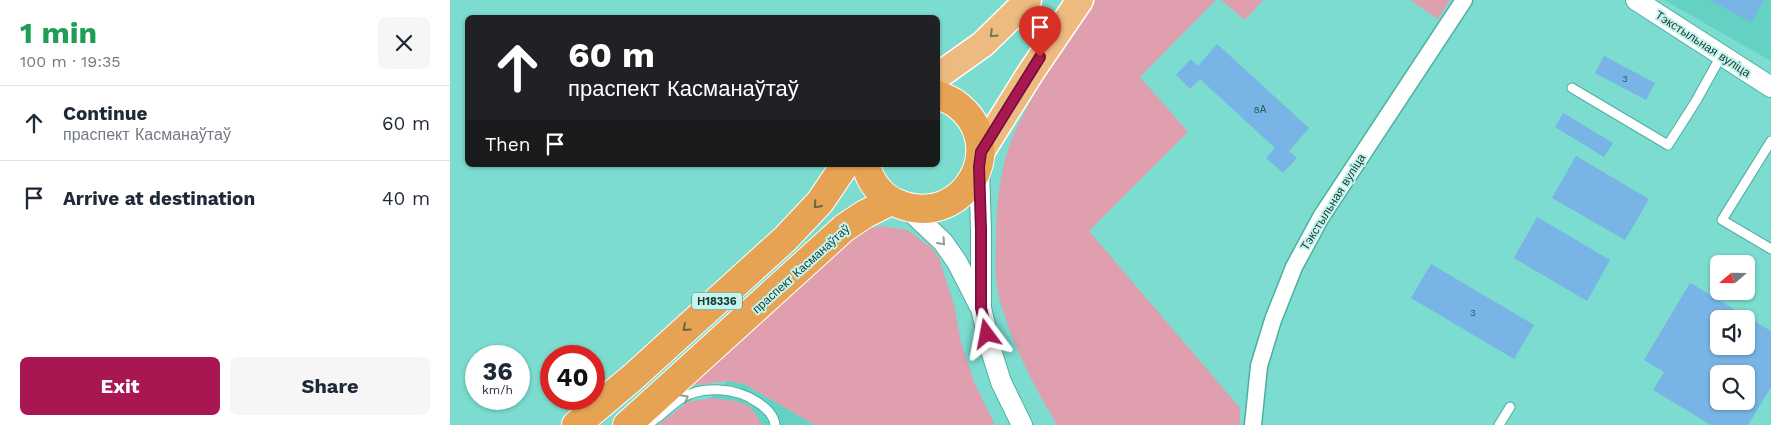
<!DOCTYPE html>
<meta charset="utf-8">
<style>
body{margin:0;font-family:"Work Sans",sans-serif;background:#f6f6f7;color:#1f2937;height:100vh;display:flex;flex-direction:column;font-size:19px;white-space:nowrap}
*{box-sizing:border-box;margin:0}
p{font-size:16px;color:#747a83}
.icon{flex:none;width:28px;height:28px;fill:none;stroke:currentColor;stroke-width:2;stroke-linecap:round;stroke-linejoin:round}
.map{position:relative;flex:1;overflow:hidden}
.drawer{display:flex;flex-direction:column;background:#fff;width:450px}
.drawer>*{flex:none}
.guide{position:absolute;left:15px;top:15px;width:475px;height:152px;border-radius:8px;box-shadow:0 1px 4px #0004;background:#202124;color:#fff;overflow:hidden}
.needle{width:32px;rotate:250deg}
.controls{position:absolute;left:1260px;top:255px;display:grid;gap:10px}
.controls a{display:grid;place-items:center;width:45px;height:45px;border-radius:8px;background:#fff;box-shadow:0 1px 4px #0004;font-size:25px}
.speed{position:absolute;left:15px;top:345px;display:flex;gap:10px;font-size:25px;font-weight:700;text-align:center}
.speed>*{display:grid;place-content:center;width:65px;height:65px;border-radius:50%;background:#fff;box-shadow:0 1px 4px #0004;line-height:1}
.speed small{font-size:12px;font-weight:400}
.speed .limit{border:8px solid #d22;background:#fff;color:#111}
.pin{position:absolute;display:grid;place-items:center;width:42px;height:42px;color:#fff;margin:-51px -21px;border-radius:50% 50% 50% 0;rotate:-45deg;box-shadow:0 0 5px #0007}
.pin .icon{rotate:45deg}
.me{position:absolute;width:55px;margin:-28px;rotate:347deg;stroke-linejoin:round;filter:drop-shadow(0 0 4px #0008)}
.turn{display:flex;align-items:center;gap:18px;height:105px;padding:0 20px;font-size:22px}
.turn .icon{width:65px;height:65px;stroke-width:2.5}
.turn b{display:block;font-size:35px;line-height:42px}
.then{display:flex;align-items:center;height:48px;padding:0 20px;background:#0003;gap:10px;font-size:19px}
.round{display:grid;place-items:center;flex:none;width:52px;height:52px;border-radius:8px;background:#f6f6f7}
.summary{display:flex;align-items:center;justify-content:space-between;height:85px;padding:0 20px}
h1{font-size:30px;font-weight:700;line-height:38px;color:#1e9e55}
.button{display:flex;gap:10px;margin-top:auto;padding:10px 20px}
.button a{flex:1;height:58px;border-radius:8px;background:#a81752;color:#fff;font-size:20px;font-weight:700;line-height:58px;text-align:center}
.button a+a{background:#f6f6f7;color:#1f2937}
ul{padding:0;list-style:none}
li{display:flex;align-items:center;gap:15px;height:75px;padding:0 20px;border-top:1px solid #e0e1e3}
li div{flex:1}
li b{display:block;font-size:19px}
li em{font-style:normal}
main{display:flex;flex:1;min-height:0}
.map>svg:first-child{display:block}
</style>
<main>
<section class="drawer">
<div class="summary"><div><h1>1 min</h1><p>100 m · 19:35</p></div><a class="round"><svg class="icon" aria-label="close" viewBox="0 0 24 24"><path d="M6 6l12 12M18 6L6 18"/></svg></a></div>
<ul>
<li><svg class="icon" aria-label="ahead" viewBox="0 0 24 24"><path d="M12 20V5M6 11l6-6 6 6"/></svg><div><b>Continue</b><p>праспект Касманаўтаў</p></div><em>60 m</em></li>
<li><svg class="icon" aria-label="arrive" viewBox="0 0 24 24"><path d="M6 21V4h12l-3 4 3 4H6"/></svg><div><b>Arrive at destination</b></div><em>40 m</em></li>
</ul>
<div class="button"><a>Exit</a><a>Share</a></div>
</section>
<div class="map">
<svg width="1321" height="425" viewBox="0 0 1321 425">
<rect width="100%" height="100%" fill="#7bdccf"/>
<g fill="#64d2c3">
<polygon points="1214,0 1321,0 1321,61"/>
<polygon points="277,381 294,384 365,425 229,425 255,403"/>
</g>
<g fill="#df9fae">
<path d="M 645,0 L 766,0 L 690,77 L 738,132 L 639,231 L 790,408 L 790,425 L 607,425 C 583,385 563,346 550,301 C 545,283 545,263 546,244 C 546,208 549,170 563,136 C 567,126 573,116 578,106 C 597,69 618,31 645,0 Z"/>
<polygon points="771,0 813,0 795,20"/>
<polygon points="960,0 1000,0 988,19"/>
<polygon points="431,226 457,230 482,248 489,258 504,305 511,342 524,382 545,425 365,425 294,384 277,381 239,386 412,229"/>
<path d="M 263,398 C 287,402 302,399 311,425 L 208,425 L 238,402 Z"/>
</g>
<g fill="#78b4e5" fill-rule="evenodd">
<polygon points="1261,0 1314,0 1301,23"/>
<polygon points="767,44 859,128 839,151 847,158 833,173 816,158 825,148 750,79 740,89 726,75 741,59 748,66"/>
<polygon points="1154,56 1205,83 1196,100 1145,73"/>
<polygon points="1113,113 1163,143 1154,157 1105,127"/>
<polygon points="1126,156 1199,199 1175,240 1102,198"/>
<polygon points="1087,217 1160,260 1137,301 1064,258"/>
<polygon points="981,264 1084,325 1064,359 961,298"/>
<path d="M 1240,283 L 1321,331 L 1321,387 L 1298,425 L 1261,425 L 1203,390 L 1214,372 L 1194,360 ZM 1269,319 L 1296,319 L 1296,346 L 1269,346 ZM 1269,374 L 1296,374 L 1296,401 L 1269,401 Z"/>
</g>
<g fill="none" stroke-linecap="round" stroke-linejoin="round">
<defs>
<g id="service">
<polyline points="1122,88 1218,145 1246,101 1271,56"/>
<polyline points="1321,141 1272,220 1321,249"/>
<path d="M 195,425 C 212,418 218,406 232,398 C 253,385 287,388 307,402 C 315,407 324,414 325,425"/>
<polyline points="1049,425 1060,407"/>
</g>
<polyline id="minor" points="803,425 809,366 823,320 844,267 871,217 1014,0"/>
<g id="tertiary">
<polyline points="1186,0 1321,87"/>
<polyline points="529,167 531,230 531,308 540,347 551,382 572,425"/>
<polyline points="457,208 493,242 507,262 529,305"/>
</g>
<g id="primary">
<polyline points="488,76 533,44 578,0"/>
<polyline points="531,152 581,72 630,0"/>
</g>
<g id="trunk">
<path d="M 416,165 C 420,182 432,198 449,204 C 514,230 562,144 505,103 C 500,100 493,97 488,95"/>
<polyline points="126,425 182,378 335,239 370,202 395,165"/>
<polyline points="177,425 394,228 415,214 441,201"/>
</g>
</defs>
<use href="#service" stroke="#4dafa3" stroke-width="11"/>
<use href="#minor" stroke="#4dafa3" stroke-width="19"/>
<use href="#tertiary" stroke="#4dafa3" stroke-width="22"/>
<use href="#primary" stroke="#fff" stroke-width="29"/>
<use href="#trunk" stroke="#fff" stroke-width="30"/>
<use href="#service" stroke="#fff" stroke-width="9"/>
<use href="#minor" stroke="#fff" stroke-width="16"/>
<use href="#tertiary" stroke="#fff" stroke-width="20"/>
<use href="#primary" stroke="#edba7f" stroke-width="26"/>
<use href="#trunk" stroke="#e7a354" stroke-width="28"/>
</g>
<defs><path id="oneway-chevron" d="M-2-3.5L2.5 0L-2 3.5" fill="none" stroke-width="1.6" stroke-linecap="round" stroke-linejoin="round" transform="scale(1.25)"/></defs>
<use stroke="#757557" href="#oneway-chevron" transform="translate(543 34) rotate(136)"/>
<g stroke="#676643">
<use href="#oneway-chevron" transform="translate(367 205) rotate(131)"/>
<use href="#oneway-chevron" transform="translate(236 328) rotate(138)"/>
</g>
<g stroke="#889e9b">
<use href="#oneway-chevron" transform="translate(492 242) rotate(48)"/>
<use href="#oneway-chevron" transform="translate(235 398) rotate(-28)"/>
</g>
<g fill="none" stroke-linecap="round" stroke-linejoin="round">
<defs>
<polyline id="route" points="537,334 531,308 531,230 529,167 531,152 590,57"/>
</defs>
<use href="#route" stroke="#6d0f35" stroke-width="12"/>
<use href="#route" stroke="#a81752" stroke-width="9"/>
</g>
<g text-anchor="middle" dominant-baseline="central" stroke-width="4" stroke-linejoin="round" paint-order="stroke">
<g font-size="10" fill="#2c5b62">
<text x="1175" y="78">3</text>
<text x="810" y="109">8А</text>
<text x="1023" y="312">3</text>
</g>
<rect fill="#c6f3ec" stroke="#48746d" stroke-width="1" x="242" y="292.5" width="50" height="17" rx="4"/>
<g font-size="11" font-weight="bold" fill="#123d37">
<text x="267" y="301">Н18336</text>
</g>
<g font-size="12" fill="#123d37" stroke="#c6f3ec">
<text transform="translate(1253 44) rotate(33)">Тэкстыльная вуліца</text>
<text transform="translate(883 202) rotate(-58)">Тэкстыльная вуліца</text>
<text transform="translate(351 269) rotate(-42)">праспект Касманаўтаў</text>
</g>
</g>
</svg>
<div class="controls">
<a><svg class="needle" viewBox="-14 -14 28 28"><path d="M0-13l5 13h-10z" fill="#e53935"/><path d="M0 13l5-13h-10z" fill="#747a83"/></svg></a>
<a><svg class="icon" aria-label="sound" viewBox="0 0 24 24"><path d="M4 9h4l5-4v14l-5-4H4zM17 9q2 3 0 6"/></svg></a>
<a><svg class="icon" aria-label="search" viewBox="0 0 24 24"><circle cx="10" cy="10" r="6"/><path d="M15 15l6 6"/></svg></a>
</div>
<div class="speed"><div>36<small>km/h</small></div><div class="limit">40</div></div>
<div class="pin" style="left:590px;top:57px;background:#d93025"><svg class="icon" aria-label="arrive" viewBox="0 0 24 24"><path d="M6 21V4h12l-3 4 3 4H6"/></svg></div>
<svg class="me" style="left:537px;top:334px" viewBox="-20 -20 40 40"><path d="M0-17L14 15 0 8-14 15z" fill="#a81752" stroke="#fff" stroke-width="4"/></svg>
<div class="guide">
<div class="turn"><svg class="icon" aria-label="ahead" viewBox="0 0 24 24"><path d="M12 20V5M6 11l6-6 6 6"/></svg><div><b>60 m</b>праспект Касманаўтаў</div></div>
<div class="then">Then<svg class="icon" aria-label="arrive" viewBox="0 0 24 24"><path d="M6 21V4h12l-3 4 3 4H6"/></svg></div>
</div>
</div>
</main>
